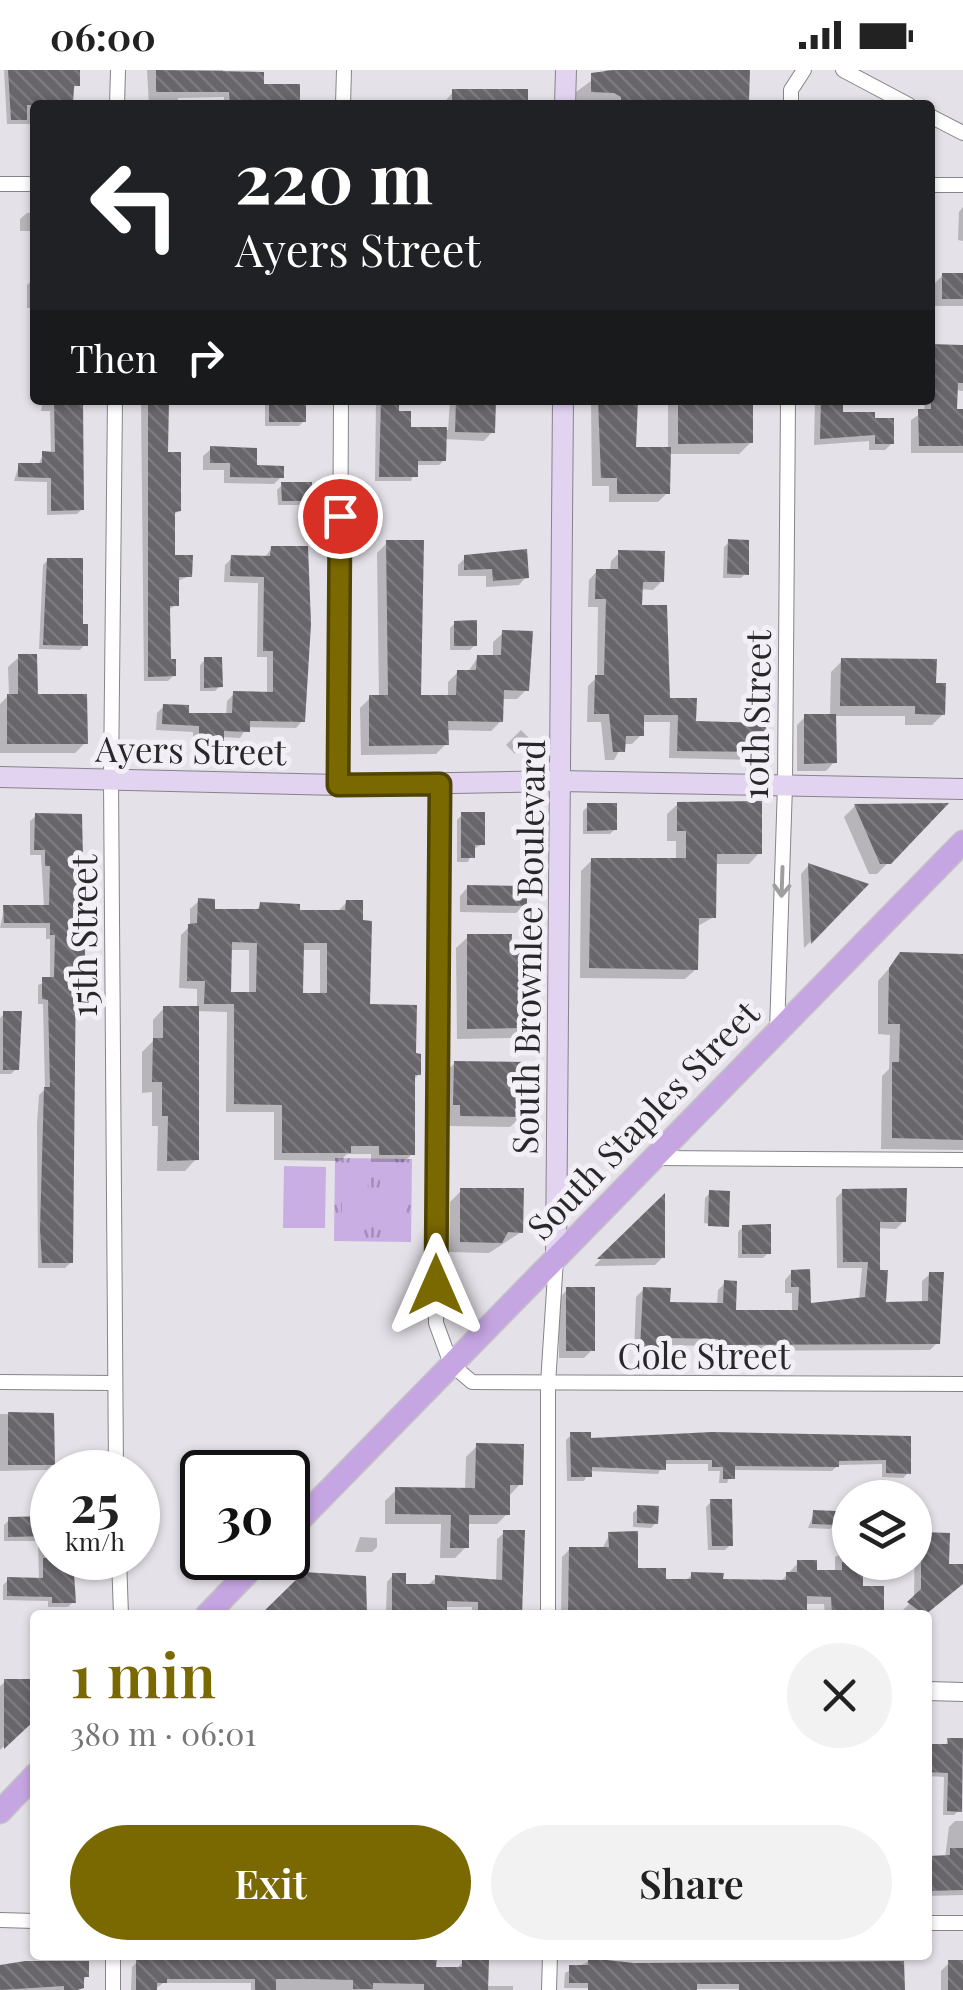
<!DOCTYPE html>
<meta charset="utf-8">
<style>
body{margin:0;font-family:"Playfair Display",serif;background:#f2f2f2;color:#222;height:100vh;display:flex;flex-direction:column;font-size:38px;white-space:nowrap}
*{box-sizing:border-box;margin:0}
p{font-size:32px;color:#767676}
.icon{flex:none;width:55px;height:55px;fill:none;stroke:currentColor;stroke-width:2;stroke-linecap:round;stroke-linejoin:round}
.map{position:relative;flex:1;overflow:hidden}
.details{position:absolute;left:30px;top:1540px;width:902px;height:350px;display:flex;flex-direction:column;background:#fff;border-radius:10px;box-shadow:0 2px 8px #0004}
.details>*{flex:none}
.top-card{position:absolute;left:30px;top:30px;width:905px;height:305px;border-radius:10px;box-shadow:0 2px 8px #0004;background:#202124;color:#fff;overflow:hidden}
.controls{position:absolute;left:832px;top:1410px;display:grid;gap:20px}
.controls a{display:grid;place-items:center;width:100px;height:100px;border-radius:50%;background:#fff;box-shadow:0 2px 8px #0004;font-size:50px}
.speed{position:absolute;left:30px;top:1380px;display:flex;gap:20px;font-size:50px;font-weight:700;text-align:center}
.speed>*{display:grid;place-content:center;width:130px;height:130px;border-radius:50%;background:#fff;box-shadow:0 2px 8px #0004;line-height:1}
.speed small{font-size:25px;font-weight:400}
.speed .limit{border:5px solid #111;border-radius:15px;background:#fff;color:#111}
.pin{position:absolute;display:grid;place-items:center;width:85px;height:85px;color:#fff;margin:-42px;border:5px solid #fff;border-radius:50%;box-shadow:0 2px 10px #0007}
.me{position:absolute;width:110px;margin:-55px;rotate:0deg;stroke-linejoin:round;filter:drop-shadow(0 0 8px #0008)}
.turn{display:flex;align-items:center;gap:35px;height:210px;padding:0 40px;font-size:45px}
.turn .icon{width:130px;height:130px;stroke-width:2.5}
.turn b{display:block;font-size:70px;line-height:85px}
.then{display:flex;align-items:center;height:95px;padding:0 40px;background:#0003;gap:20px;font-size:38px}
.round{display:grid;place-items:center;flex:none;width:105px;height:105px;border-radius:52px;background:#f2f2f2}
.head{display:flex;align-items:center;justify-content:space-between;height:170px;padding:0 40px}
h1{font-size:60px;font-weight:600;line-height:75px;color:#7a6800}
.button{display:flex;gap:20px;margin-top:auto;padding:20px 40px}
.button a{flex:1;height:115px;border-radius:60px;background:#7a6800;color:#fff;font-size:40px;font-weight:600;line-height:115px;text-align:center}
.button a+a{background:#f2f2f2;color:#222}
.status{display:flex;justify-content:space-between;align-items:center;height:70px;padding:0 50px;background:#fff;direction:ltr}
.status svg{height:28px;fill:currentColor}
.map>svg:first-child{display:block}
</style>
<div class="status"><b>06:00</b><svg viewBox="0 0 49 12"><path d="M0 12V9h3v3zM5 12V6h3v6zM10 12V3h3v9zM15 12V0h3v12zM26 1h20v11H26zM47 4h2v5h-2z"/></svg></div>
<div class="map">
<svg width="963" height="1920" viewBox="0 0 963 1920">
<defs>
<pattern id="grass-tufts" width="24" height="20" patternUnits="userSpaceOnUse" patternTransform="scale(2.5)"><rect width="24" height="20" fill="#c8aee3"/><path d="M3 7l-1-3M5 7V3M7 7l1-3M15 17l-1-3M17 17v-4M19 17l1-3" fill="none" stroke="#a28eb8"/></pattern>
<pattern id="building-back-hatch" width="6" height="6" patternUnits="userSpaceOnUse" patternTransform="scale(2.5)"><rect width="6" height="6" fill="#68656b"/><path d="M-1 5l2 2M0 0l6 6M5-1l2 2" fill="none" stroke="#7e7b80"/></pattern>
</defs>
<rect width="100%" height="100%" fill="#e5e1e9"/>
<polygon fill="url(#grass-tufts)" points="335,1088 412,1089 411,1172 334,1171"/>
<g fill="#c8aee3">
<polygon points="284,1096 326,1097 325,1158 283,1158"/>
<polygon points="342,1104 368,1104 367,1159 342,1159"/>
<rect x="380" y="1104" width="25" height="55"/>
</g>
<g fill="#0003" fill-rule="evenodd">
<polygon points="4,0 78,0 71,35 35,35 35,54 7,54"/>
<polygon points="147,0 223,0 223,5 297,35 224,35 224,27 178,28 178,35 149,35"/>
<polygon points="606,0 748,0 747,30 742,35 575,35 576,22"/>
<polygon points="453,22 526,35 442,35"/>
<polygon points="963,137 963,171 958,170 959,142"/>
<polygon points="27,143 35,143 35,161 20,161 20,149"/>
<polygon points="943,205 963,205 963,236 935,236 935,213"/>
<polygon points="34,209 35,238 27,238 27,215"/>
<polygon points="930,277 963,278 963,321 955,320 954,341 963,341 963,383 911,383 911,350 924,341 925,330 930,330"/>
<polygon points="43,330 81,330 82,439 77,444 47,445 47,412 14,411 19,395 38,396 43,384 51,384 50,341 41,341"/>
<polygon points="141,330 168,330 166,384 179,440 172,447 172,487 190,506 177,511 177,535 167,540 168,591 174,605 168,611 144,611"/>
<polygon points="270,330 304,330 304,351 299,356 265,356 265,335"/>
<polygon points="376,330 397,330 397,344 408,360 448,360 450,330 494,330 492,362 484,371 444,369 444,390 439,395 416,395 411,411 375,411"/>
<polygon points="591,330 634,330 634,379 668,380 668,330 750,330 751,372 739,384 668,384 667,423 658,432 609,432 609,416 592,416"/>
<polygon points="815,330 840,330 840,345 892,373 885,380 869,380 869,371 814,375"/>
<polygon points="211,379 254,398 281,407 274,414 224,413 224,400 203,400 203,386"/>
<polygon points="282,415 310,430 305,435 278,435 277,420"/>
<polygon points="729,472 746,503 741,508 723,508 724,477"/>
<polygon points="387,473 418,628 448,628 448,612 458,602 468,602 478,587 493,587 493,572 503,563 526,620 517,629 501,629 501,651 491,661 446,660 446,674 436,684 361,685 360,638 370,628 379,628 377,483"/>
<polygon points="272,478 303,650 296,658 247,657 240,668 222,667 215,677 193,677 193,662 156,660 157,643 164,636 187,645 226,646 227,631 234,624 267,624 267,587 257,587 258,513 224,512 225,495 232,488 264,488"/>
<polygon points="620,482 662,511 653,520 640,519 640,537 667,631 694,653 763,681 754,690 669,688 670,652 642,652 641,665 632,674 623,674 614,690 605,690 601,652 587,652 588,616 597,607 598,537 588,537 589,510 597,501 610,502 611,491"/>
<polygon points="465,488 526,507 519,515 486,517 486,506 458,506 458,495"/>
<polygon points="48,490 80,557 85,574 80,580 39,579 43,495"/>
<polygon points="455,553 475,575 470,580 450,580 450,558"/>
<polygon points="19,587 35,626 85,673 75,683 0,683 0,634 9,625 8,597"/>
<polygon points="205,590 220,616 215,621 200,621 200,595"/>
<polygon points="842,591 934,615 943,644 932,655 905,655 905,646 833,646 834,692 826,701 797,701 797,655 805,647 830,646 831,602"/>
<polygon points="521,660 530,669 515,684 506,675"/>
<polygon points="678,734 759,783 749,794 714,794 714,847 696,857 696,899 685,909 580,908 581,801 592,790 676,791 676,771 667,771 667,744"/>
<polygon points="588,736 615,759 610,764 583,764 583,741"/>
<polygon points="855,736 943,736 877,804 869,804 844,747"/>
<polygon points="462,745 483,774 473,779 468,792 457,792 457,750"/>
<polygon points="36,746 82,893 73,899 71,1192 65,1198 38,1198 37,1054 39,1025 45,1019 43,934 38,934 38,915 50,910 50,869 46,869 46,858 0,858 4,838 44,837 41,785 30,785 30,751"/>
<polygon points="808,796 865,816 804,878 801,804"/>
<polygon points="468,817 524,835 516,843 460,842 460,826"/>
<path d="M 199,831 L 212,842 L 254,842 L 261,835 L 298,842 L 337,842 L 347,832 L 368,936 L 419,1004 L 412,1011 L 412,1084 L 404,1092 L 371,1092 L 371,1084 L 347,1084 L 340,1091 L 274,1090 L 274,1042 L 226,1042 L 227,942 L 196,941 L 196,1089 L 185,1101 L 157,1101 L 158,1056 L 152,1056 L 152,1022 L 142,1023 L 142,982 L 153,971 L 153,950 L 164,938 L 197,938 L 197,919 L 179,918 L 181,865 L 190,856 L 190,839 ZM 229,880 L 249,880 L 249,925 L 229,924 ZM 301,880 L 320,880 L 320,926 L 301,925 Z"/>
<polygon points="468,867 523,957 512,968 457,969 456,878"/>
<polygon points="901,885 963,886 963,1080 881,1079 882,1006 889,999 890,965 878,964 878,911"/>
<polygon points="4,944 16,999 11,1004 0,1004 0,948"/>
<polygon points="455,993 522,1046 510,1057 449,1056 450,1046 443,1045 443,1004"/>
<polygon points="462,1120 521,1162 489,1183 449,1182 450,1132"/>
<polygon points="843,1121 904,1151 896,1159 877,1158 883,1234 922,1233 922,1211 930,1204 937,1273 930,1280 712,1281 712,1276 666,1275 659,1288 634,1286 636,1227 644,1219 667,1235 717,1235 718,1220 725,1213 734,1242 792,1243 792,1223 785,1223 785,1210 792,1202 808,1236 859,1230 862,1198 837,1198 836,1128"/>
<polygon points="710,1123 727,1156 726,1157 704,1153 705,1128"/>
<polygon points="662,1129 663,1187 655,1195 594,1196"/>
<polygon points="743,1157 768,1183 763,1188 738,1188 738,1162"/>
<polygon points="567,1220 592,1280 584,1288 559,1288 559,1228"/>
<polygon points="0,1344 51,1345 53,1394 47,1400 0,1401"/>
<polygon points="571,1365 589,1370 909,1368 908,1403 903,1408 882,1407 882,1394 838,1395 832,1401 732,1400 727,1413 719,1413 720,1401 708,1401 708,1394 663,1394 658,1404 589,1401 584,1411 567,1411 566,1370"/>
<polygon points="477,1376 520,1414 510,1425 507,1444 497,1454 466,1454 466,1477 455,1488 440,1488 441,1454 385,1454 385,1431 396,1420 465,1420 466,1387"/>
<polygon points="52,1404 52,1488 73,1488 73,1532 68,1537 48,1537 48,1531 3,1530 3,1515 8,1510 39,1510 38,1471 4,1471 4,1455 9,1450 39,1449 45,1437 45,1409"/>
<polygon points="711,1432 730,1475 725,1480 708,1480 706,1437"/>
<polygon points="638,1438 656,1453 651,1458 633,1457 633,1443"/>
<polygon points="814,1443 835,1454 830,1459 808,1458"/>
<polygon points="504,1463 519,1545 472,1545 472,1537 445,1537 443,1545 386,1545 387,1512 393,1505 403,1516 429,1514 436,1508 496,1513 497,1469"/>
<polygon points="610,1464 636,1500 663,1511 685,1511 692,1505 721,1511 780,1512 798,1493 815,1503 835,1503 835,1487 850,1479 860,1518 882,1539 875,1545 825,1545 824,1534 804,1534 804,1545 561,1545 562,1487 570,1479 602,1479"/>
<polygon points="922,1465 946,1496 963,1497 963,1511 923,1545 904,1545 901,1542 914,1529 915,1472"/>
<polygon points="360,1467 377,1468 377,1477 372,1482 355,1482"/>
<polygon points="5,1612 35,1612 35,1646 0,1680 0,1616"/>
<polygon points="949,1670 963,1670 959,1740 954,1745 943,1745 944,1707 928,1706 928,1678 944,1677"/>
<polygon points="955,1751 963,1751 963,1825 928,1826 928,1787 945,1788 949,1757"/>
<polygon points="589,1891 903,1920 564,1918 565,1903"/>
<polygon points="137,1892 434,1899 458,1897 463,1892 486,1916 513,1916 513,1920 251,1920 251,1913 163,1913 154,1920 131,1920 132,1897"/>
<polygon points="949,1893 963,1893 963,1920 941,1920 941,1901"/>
<polygon points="0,1897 86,1906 78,1920 0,1920"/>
</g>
<g fill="url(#building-back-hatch)" fill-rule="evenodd">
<polygon points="8,0 80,0 80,16 74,16 73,35 27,35 27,50 11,50"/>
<polygon points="156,0 264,2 264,14 300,14 300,35 230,35 229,22 156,22"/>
<polygon points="614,0 750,0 749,31 621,35 621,27 614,23 591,22 591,3"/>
<rect x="452" y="19" width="76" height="16"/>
<rect x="942" y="203" width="21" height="26"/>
<polygon points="930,274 963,275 963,313 958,313 957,339 963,339 963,376 919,376 918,339 931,339"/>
<polygon points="54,330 83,330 84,440 51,441 51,408 18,407 18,393 42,393 42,381 55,382"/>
<polygon points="148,330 169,330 168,382 181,382 181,441 175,442 175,485 193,485 192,507 179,507 179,536 170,536 171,589 176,589 176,606 148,607"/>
<rect x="269" y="330" width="37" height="22"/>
<polygon points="381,330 399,330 399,341 411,341 411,357 447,357 446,391 418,391 418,407 379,407"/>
<polygon points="456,330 496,330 495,363 455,362"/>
<polygon points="598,330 638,330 636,377 671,377 670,424 617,424 617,408 601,408"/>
<polygon points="678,330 753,330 753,373 678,374"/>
<polygon points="821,330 843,330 843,342 875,342 875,348 894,348 894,374 875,374 875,365 820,369"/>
<polygon points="210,376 257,378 257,395 284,396 284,408 230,407 230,393 210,393"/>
<polygon points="281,412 312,412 312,431 282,431"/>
<polygon points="728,469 749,470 749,505 727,504"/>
<polygon points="386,470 424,470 421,625 456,625 457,600 476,600 477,585 501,585 502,560 533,561 529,621 504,620 503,652 448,651 449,675 369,676 369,625 388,625"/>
<polygon points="271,476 308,476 311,554 305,652 250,651 250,662 224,661 224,671 199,671 199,656 162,654 163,634 189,635 189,643 232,643 233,621 273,622 273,581 263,581 264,507 230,506 231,485 270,486"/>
<polygon points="527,479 529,508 493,511 492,499 464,500 464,485"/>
<polygon points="618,480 665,481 664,512 643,512 642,535 667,535 670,628 697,628 696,651 766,653 765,682 677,681 678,645 644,645 644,666 626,666 625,682 613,682 609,644 594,644 595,605 604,605 606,529 595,529 596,499 618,499"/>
<polygon points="47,488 83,488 83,554 88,554 88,576 43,575"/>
<polygon points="477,550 477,576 454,576 454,551"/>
<polygon points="18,584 37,584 38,624 87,624 88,674 7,674 7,624 18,624"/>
<polygon points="204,587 222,587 223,617 204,618"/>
<polygon points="841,588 937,589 936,613 946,613 945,645 915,644 915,636 840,636"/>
<polygon points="804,644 836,644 837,693 804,694"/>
<polygon points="762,731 762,784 717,784 716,848 699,848 698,900 589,898 591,788 686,788 686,761 677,761 677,732"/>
<polygon points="587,733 617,733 617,760 587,761"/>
<polygon points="949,733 891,794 880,794 854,734"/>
<polygon points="461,742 485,742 485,775 475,775 475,788 461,788"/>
<polygon points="35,743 82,744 85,874 85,894 76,894 73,1193 42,1193 40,1160 44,1017 50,1017 48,930 42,929 42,907 54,907 55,865 50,865 50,853 4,853 3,835 49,835 50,796 45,796 45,780 34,780"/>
<polygon points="808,793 869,814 811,874"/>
<polygon points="467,815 527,816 527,836 467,835"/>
<path d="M 198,828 L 215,829 L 215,839 L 259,839 L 260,832 L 300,834 L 300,840 L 345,840 L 346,830 L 363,830 L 363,850 L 372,851 L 370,934 L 417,935 L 416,983 L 421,984 L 421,1005 L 415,1005 L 415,1085 L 379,1085 L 379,1076 L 351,1076 L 351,1083 L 282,1083 L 282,1035 L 234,1034 L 234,934 L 204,934 L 205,911 L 187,911 L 188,854 L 197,853 ZM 232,872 L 257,873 L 256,922 L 231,922 ZM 304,873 L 327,873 L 327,923 L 303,923 Z"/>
<polygon points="467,864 512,864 511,881 525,881 525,958 467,959"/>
<polygon points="900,882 963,884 963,1070 892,1068 892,992 899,992 900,954 888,954 889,898"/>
<polygon points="163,936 199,936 199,1090 167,1091 168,1046 162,1046 162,1012 152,1012 153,968 163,968"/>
<polygon points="3,941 22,941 19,1000 3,1000"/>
<polygon points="454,991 525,992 524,1047 460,1046 460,1035 453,1035"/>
<polygon points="460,1118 524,1118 523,1163 508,1162 502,1173 460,1172"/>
<polygon points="907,1118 906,1152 880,1152 880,1200 888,1200 886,1232 928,1231 929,1202 944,1202 940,1274 718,1275 718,1269 669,1268 668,1281 640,1280 643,1217 671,1218 670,1232 723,1233 724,1210 737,1211 736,1240 798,1240 799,1217 791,1217 791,1200 810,1199 811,1233 865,1227 868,1192 843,1192 842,1119"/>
<polygon points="709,1120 730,1121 729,1157 708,1156"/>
<polygon points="665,1123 665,1188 597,1189"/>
<polygon points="771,1154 771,1184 742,1184 742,1155"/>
<rect x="566" y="1217" width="29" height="64"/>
<polygon points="8,1342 54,1343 55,1395 8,1395"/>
<polygon points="570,1362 591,1362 591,1368 712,1362 911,1366 911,1404 886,1403 886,1390 839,1391 839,1397 735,1396 735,1409 723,1409 723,1397 712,1397 712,1390 666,1390 666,1400 592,1397 592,1407 571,1407"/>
<polygon points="476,1373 524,1374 523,1415 510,1415 510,1445 469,1445 469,1478 450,1478 451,1445 395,1444 395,1417 475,1418"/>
<polygon points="710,1429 732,1429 733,1476 712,1476"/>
<polygon points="637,1435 659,1436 658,1454 637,1453"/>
<polygon points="813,1440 837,1441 837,1455 812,1454"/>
<polygon points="52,1446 52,1466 8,1467 8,1447"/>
<polygon points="503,1460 525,1460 522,1545 478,1544 478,1532 447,1531 447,1544 392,1545 392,1503 406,1503 406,1514 435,1514 435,1505 502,1510"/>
<polygon points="638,1461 638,1498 666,1498 666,1509 691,1509 691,1502 724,1503 723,1509 786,1510 786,1502 797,1502 797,1490 817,1490 817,1500 842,1500 842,1492 863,1492 863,1516 884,1516 884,1540 874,1540 874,1545 832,1545 831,1527 807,1526 807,1545 629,1540 629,1545 568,1545 569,1477 609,1477 608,1462"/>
<polygon points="921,1462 950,1463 949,1494 963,1494 963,1514 925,1545 907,1532 921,1519"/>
<polygon points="43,1488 73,1488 76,1533 52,1533 52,1527 7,1526 7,1507 43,1508"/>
<polygon points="304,1502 366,1506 367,1545 260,1545"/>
<polygon points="4,1609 35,1609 35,1650 4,1679"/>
<polygon points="947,1668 963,1668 962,1742 947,1741 948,1703 928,1702 928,1674 948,1674"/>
<polygon points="950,1778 963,1778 963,1820 928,1821 928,1786 950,1785"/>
<polygon points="276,1886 437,1889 436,1897 462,1897 462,1890 489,1890 488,1920 424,1920 424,1914 373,1913 373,1919 353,1919 353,1910 312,1909 276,1909 276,1920 255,1920 255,1909 167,1909 167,1913 157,1913 157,1920 136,1920 136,1889"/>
<polygon points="588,1888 634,1893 904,1891 905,1920 739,1920 739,1914 697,1914 697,1920 588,1920 588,1913 569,1913 569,1895 588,1895"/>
<rect x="948" y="1890" width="15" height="30"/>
<polygon points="25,1891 89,1891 89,1907 84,1907 84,1918 77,1920 64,1920 64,1916 0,1920 0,1895"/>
</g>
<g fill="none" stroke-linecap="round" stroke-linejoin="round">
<defs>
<g id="minor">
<polyline points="843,0 909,35"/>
<polyline points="117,35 118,0"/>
<polyline points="343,35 344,0"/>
<polyline points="791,35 791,20 804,0"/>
<polyline points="930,46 963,63"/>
<polyline points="0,114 35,114"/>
<polyline points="930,115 963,115"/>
<polyline points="115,330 111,710 116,1402"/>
<polyline points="440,714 436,1253 451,1294 472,1312 963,1314"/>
<polyline points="339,715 341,330"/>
<polyline points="777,961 785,715 788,330"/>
<polyline points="654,1088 963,1090"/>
<polyline points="0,1312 113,1313"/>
<polyline points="119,1488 121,1545"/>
<polyline points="548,1545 548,1314 556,1189"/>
<polyline points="0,1850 35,1851"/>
<polyline points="928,1853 963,1853"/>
<polyline points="113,1885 113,1920"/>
<polyline points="549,1920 550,1885"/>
</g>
<polyline id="tertiary" points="928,1621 963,1622"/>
<g id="secondary">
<polyline points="565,35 566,0"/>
<polyline points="0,707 339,715 561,711 963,719"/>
<polyline points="556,1188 563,330"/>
</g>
<g id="primary">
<polyline points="288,1462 963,772"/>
<polyline points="207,1545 262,1488"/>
<polyline points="0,1742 35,1705"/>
</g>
</defs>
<use href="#minor" stroke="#86838a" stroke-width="16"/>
<use href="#tertiary" stroke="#86838a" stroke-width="20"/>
<use href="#secondary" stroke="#86838a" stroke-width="22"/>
<use href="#primary" stroke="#c3c3c3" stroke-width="25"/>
<use href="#minor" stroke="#fff" stroke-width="14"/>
<use href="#tertiary" stroke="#fff" stroke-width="18"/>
<use href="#secondary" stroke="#e2d3f1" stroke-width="20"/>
<use href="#primary" stroke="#c6a6e2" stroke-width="22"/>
</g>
<defs><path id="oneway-shaft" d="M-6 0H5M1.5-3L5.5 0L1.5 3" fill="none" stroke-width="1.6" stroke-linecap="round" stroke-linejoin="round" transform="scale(2.5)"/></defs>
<use stroke="#9f9e9f" href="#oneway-shaft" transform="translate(782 812) rotate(92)"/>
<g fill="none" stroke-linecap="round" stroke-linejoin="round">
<defs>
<polyline id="route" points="340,446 338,715 440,714 436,1215"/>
</defs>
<use href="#route" stroke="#4f4400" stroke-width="25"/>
<use href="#route" stroke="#7a6800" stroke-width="18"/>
</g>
<g text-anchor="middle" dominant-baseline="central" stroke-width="10" stroke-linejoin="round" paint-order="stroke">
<g font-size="35" fill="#29272a" stroke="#f2eff6">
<text transform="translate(755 645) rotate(-89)">10th Street</text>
<text transform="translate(191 679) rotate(1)">Ayers Street</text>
<text transform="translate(82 866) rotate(-90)">15th Street</text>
<text transform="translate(527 877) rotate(-89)">South Brownlee Boulevard</text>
<text transform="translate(642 1049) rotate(-46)">South Staples Street</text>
<text x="704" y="1284">Cole Street</text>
</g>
</g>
</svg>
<div class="controls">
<a><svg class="icon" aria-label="layers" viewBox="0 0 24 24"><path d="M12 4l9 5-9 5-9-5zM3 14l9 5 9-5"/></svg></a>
</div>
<div class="speed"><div>25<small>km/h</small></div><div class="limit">30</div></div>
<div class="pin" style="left:340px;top:446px;background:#d93025"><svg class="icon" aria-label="arrive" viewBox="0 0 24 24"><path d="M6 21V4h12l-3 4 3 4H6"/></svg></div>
<svg class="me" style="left:436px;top:1215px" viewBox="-20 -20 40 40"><path d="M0-17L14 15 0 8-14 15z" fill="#7a6800" stroke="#fff" stroke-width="4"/></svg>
<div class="top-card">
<div class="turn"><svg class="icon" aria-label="left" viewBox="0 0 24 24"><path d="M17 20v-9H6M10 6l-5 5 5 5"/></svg><div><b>220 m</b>Ayers Street</div></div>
<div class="then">Then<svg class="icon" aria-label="right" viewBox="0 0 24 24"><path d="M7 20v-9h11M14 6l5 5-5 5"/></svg></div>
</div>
<section class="details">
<div class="head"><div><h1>1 min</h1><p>380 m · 06:01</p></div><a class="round"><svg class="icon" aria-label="close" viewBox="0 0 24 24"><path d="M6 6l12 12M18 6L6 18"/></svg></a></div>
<div class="button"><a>Exit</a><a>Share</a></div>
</section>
</div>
